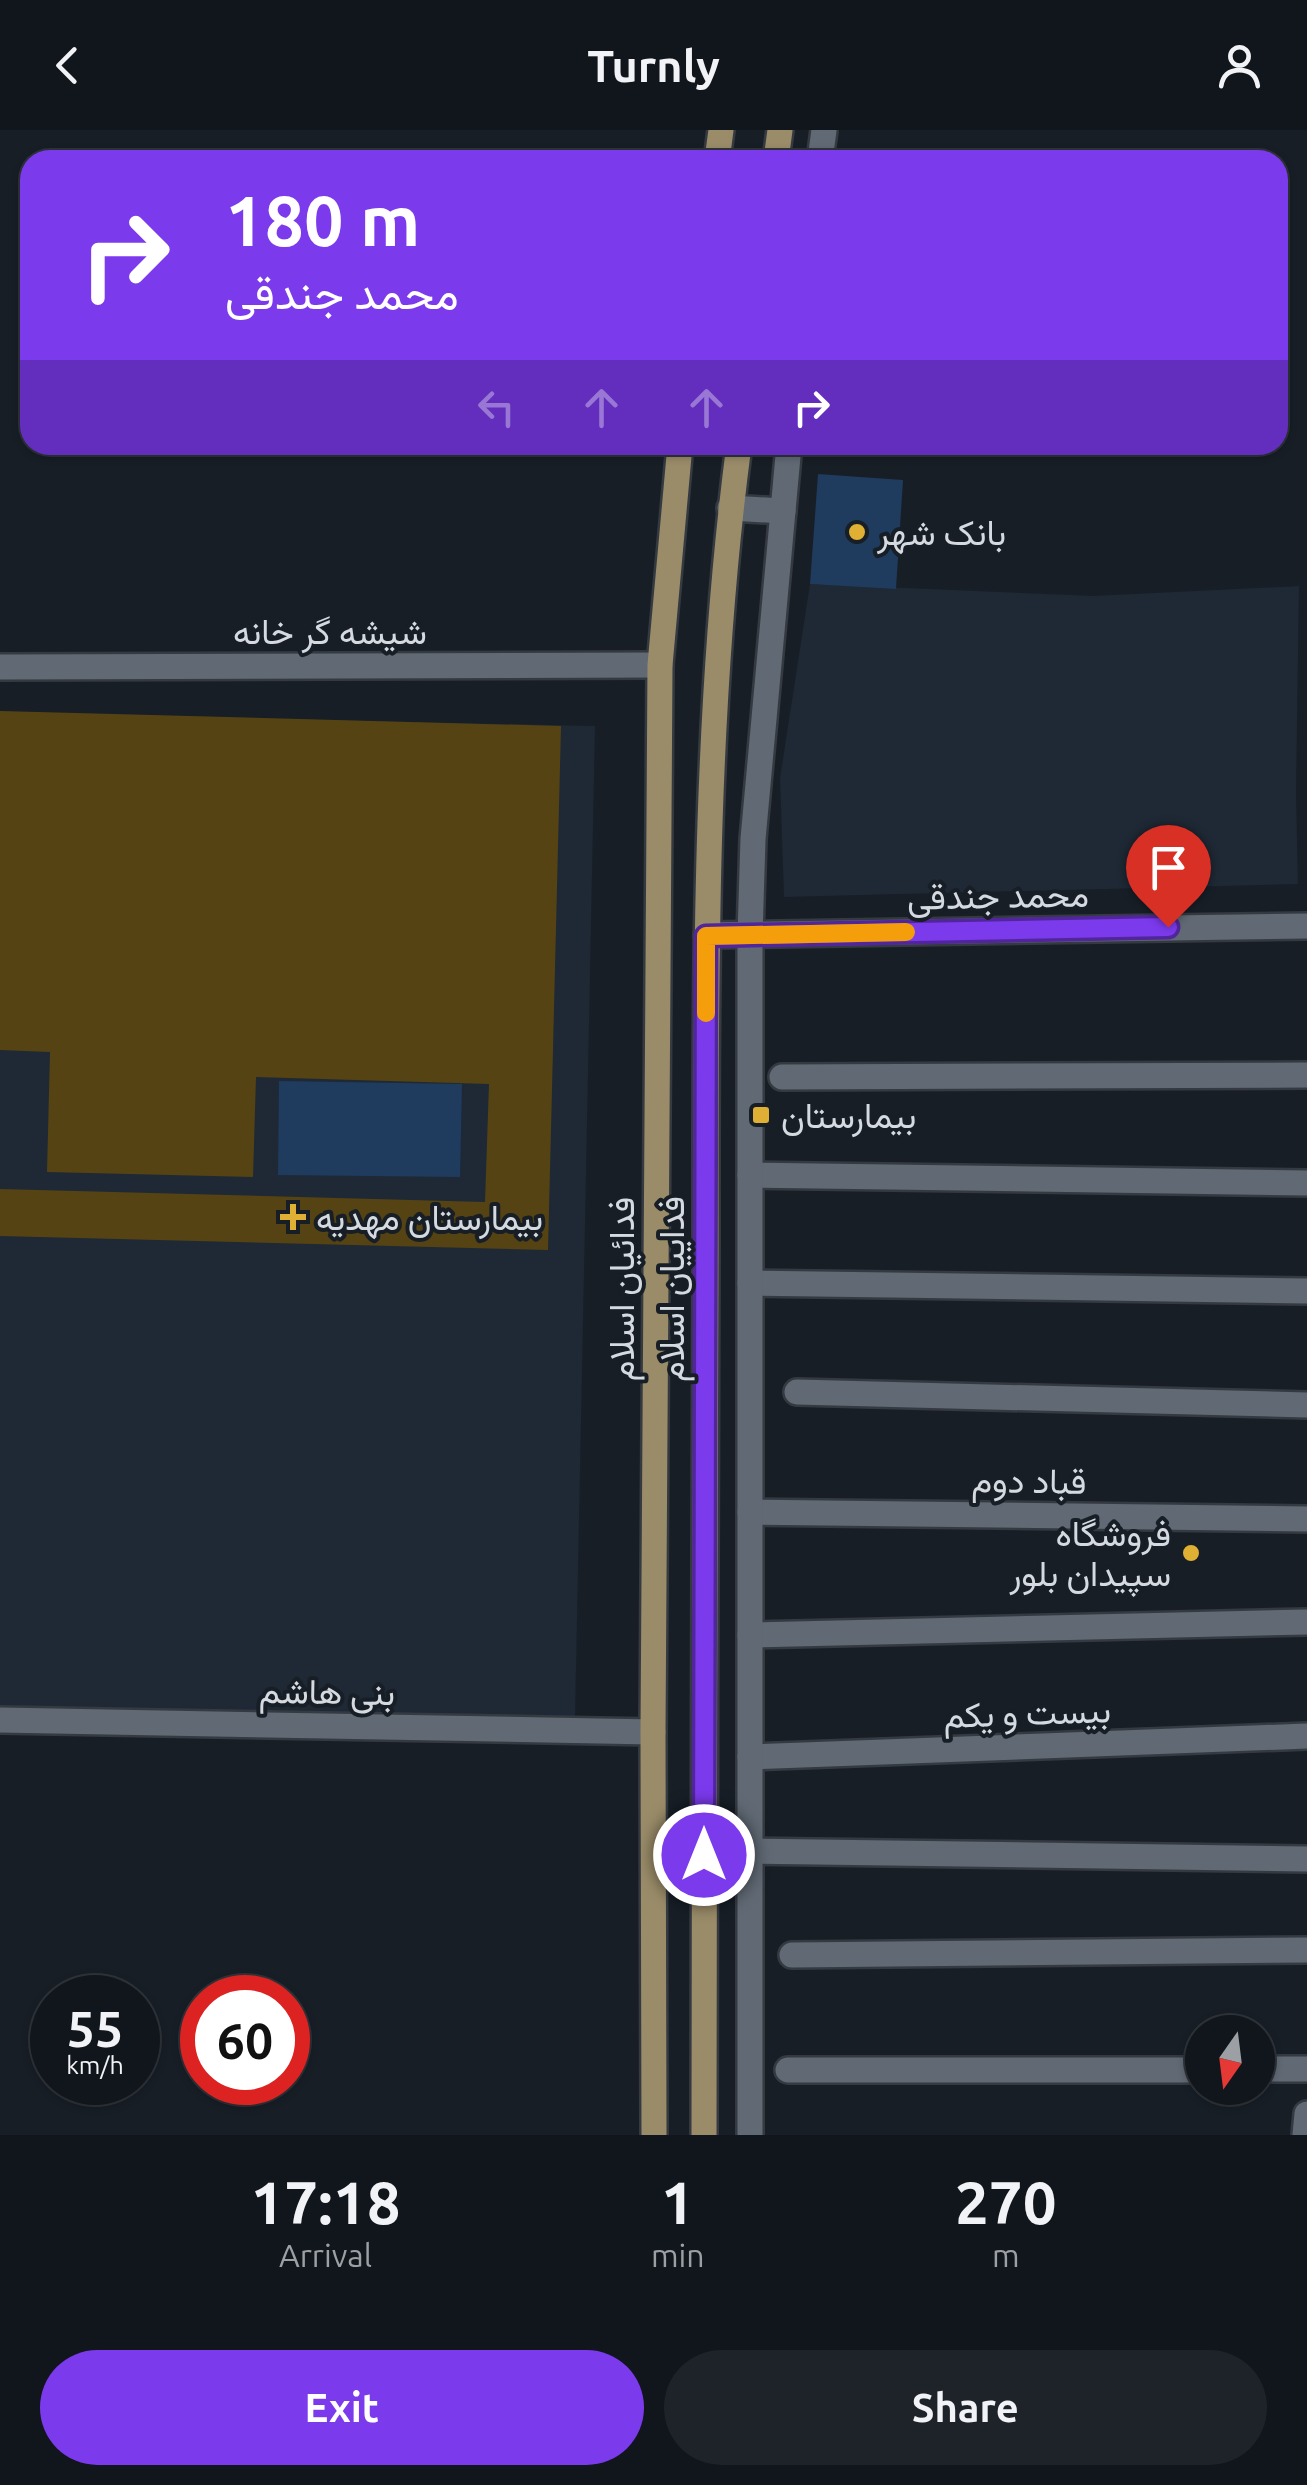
<!DOCTYPE html>
<meta charset="utf-8">
<style>
body{margin:0;font-family:Ubuntu,Vazirmatn,sans-serif;background:#1e2329;color:#f1f3f6;height:100vh;display:flex;flex-direction:column;font-size:38px;white-space:nowrap}
*{box-sizing:border-box;margin:0}
p{font-size:32px;color:#9c9fa3}
.icon{flex:none;width:55px;height:55px;fill:none;stroke:currentColor;stroke-width:2;stroke-linecap:round;stroke-linejoin:round}
.map{position:relative;height:2005px;overflow:hidden}
.drawer{display:flex;flex-direction:column;background:#11161c;flex:1}
.drawer>*{flex:none}
.guide{position:absolute;left:20px;top:20px;width:1268px;height:305px;border-radius:30px;box-shadow:0 2px 8px #0004,0 0 0 2px #30353b;background:#7c3aed;color:#fff;overflow:hidden}
.needle{width:65px;rotate:194deg}
.buttons{position:absolute;left:1185px;top:1885px;display:grid;gap:20px}
.buttons a{display:grid;place-items:center;width:90px;height:90px;border-radius:50%;background:#11161c;box-shadow:0 2px 8px #0004,0 0 0 2px #30353b;font-size:50px}
.speed{position:absolute;left:30px;top:1845px;display:flex;gap:20px;font-size:50px;font-weight:700;text-align:center}
.speed>*{display:grid;place-content:center;width:130px;height:130px;border-radius:50%;background:#11161c;box-shadow:0 2px 8px #0004,0 0 0 2px #30353b;line-height:1}
.speed small{font-size:25px;font-weight:400}
.speed .limit{border:15px solid #d22;background:#fff;color:#111}
.pin{position:absolute;display:grid;place-items:center;width:85px;height:85px;color:#fff;margin:-102px -42px;border-radius:50% 50% 50% 0;rotate:-45deg;box-shadow:0 0 10px #0007}
.pin .icon{rotate:45deg}
.me{position:absolute;width:110px;margin:-55px;rotate:0deg;stroke-linejoin:round;filter:drop-shadow(0 0 8px #0008)}
.turn{display:flex;align-items:center;gap:35px;height:210px;padding:0 40px;font-size:45px}
.turn .icon{width:130px;height:130px;stroke-width:2.5}
.turn b{display:block;font-size:70px;line-height:85px}
.lanes{display:flex;align-items:center;height:95px;padding:0 40px;background:#0003;justify-content:center;gap:50px;direction:ltr}
.lanes .off{opacity:.35}
.eta{display:flex;justify-content:space-evenly;align-items:center;height:170px;text-align:center}
.eta b{font-size:60px;font-weight:600;line-height:70px}
.primary-button{display:flex;gap:20px;margin-top:auto;padding:20px 40px}
.primary-button a{flex:1;height:115px;border-radius:60px;background:#7c3aed;color:#fff;font-size:40px;font-weight:600;line-height:115px;text-align:center}
.primary-button a+a{background:#1e2329;color:#f1f3f6}
header{display:flex;justify-content:space-between;align-items:center;height:130px;padding:0 40px;background:#11161c;font-size:45px;font-weight:600}
.map>svg:first-child{display:block}
</style>
<header><svg class="icon" aria-label="back" viewBox="0 0 24 24"><path d="M15 5l-7 7 7 7"/></svg>Turnly<svg class="icon" aria-label="person" viewBox="0 0 24 24"><circle cx="12" cy="8" r="4"/><path d="M4 21q1-7 8-7t8 7"/></svg></header>
<div class="map">
<svg width="1307" height="2005" viewBox="0 0 1307 2005">
<rect width="100%" height="100%" fill="#171e26"/>
<g fill="#1e2935">
<polygon points="810,454 1093,466 1299,456 1296,662 1298,754 784,767 780,648"/>
<polygon points="0,583 595,596 575,1590 0,1577"/>
</g>
<polygon fill="#564313" points="0,581 561,596 548,1120 0,1106 0,1059 485,1072 489,954 256,947 253,1047 47,1042 50,922 0,920"/>
<g fill="#1f3b5d">
<polygon points="818,344 903,350 896,459 810,454"/>
<polygon points="279,951 462,954 460,1047 278,1045"/>
</g>
<g fill="none" stroke-linecap="round" stroke-linejoin="round">
<defs>
<g id="minor">
<polyline points="820,30 824,0"/>
<polyline points="730,378 783,381"/>
<polyline points="0,537 660,535"/>
<polyline points="707,805 1307,796"/>
<polyline points="782,947 1307,945"/>
<polyline points="750,1045 1307,1053"/>
<polyline points="750,1153 1307,1161"/>
<polyline points="797,1262 1307,1275"/>
<polyline points="750,1382 1307,1389"/>
<polyline points="750,1505 1307,1492"/>
<polyline points="0,1590 653,1602"/>
<polyline points="750,1627 1307,1606"/>
<polyline points="750,1721 1307,1729"/>
<polyline points="792,1825 1307,1820"/>
<polyline points="1258,1939 1307,1939"/>
<polyline points="788,1940 1202,1940"/>
<polyline points="750,2005 750,805 753,709 789,315"/>
<polyline points="1305,2005 1307,1984"/>
</g>
<g id="major">
<polyline points="717,30 721,0"/>
<polyline points="776,30 780,0"/>
<polyline points="654,2005 653,1602 660,535 680,315"/>
<path d="M 704,2005 C 704,1708 705,1410 706,1113 C 706,847 704,579 739,315"/>
</g>
</defs>
<use href="#minor" stroke="#353a41" stroke-width="30"/>
<use href="#major" stroke="#353a41" stroke-width="30"/>
<use href="#minor" stroke="#606974" stroke-width="25"/>
<use href="#major" stroke="#9a8c69" stroke-width="25"/>
</g>
<g fill="none" stroke-linecap="round" stroke-linejoin="round">
<defs>
<polyline id="route" points="704,1725 706,806 1168,797"/>
</defs>
<use href="#route" stroke="#51269a" stroke-width="25"/>
<use href="#route" stroke="#7c3aed" stroke-width="18"/>
<polyline stroke="#f59e0b" stroke-width="18" points="706,883 706,806 906,802"/>
</g>
<g fill="#dfb034" stroke="#171e26" stroke-width="4">
<circle cx="857" cy="402" r="10"/>
<rect x="751" y="975" width="20" height="20" rx="5"/>
<path d="M288 1072h10v10h10v10h-10v10h-10v-10h-10v-10h10z"/>
<circle cx="1191" cy="1423" r="10"/>
</g>
<g text-anchor="middle" dominant-baseline="central" stroke-width="8" stroke-linejoin="round" paint-order="stroke">
<g font-size="35" fill="#d5dae0" stroke="#171e26" text-anchor="start">
<text x="877" y="402">بانک شهر</text>
<text x="781" y="985">بیمارستان</text>
<text x="316" y="1087">بیمارستان مهدیه</text>
<text x="1171" y="1403" text-anchor="end">فروشگاه<tspan x="1171" dy="40">سپیدان بلور</tspan></text>
</g>
<g font-size="35" fill="#d5dae0" stroke="#171e26">
<text x="330" y="501">شیشه گر خانه</text>
<text transform="translate(998 765) rotate(-1)">محمد جندقی</text>
<text transform="translate(621 1159) rotate(-90)">فدائیان اسلام</text>
<text transform="translate(671 1159) rotate(-90)">فداییان اسلام</text>
<text transform="translate(1029 1350) rotate(1)">قباد دوم</text>
<text transform="translate(327 1561) rotate(1)">بنی هاشم</text>
<text transform="translate(1027 1582) rotate(-2)">بیست و یکم</text>
</g>
</g>
</svg>
<div class="buttons">
<a><svg class="needle" viewBox="-14 -14 28 28"><path d="M0-13l5 13h-10z" fill="#e53935"/><path d="M0 13l5-13h-10z" fill="#9c9fa3"/></svg></a>
</div>
<div class="speed"><div>55<small>km/h</small></div><div class="limit">60</div></div>
<div class="pin" style="left:1168px;top:797px;background:#d93025"><svg class="icon" aria-label="arrive" viewBox="0 0 24 24"><path d="M6 21V4h12l-3 4 3 4H6"/></svg></div>
<svg class="me" style="left:704px;top:1725px" viewBox="-20 -20 40 40"><circle r="17" fill="#7c3aed" stroke="#fff" stroke-width="3"/><path d="M0-11L8 9 0 5-8 9z" fill="#fff"/></svg>
<div class="guide">
<div class="turn"><svg class="icon" aria-label="right" viewBox="0 0 24 24"><path d="M7 20v-9h11M14 6l5 5-5 5"/></svg><div><b>180 m</b>محمد جندقی</div></div>
<div class="lanes"><svg class="icon off" aria-label="left" viewBox="0 0 24 24"><path d="M17 20v-9H6M10 6l-5 5 5 5"/></svg><svg class="icon off" aria-label="ahead" viewBox="0 0 24 24"><path d="M12 20V5M6 11l6-6 6 6"/></svg><svg class="icon off" aria-label="ahead" viewBox="0 0 24 24"><path d="M12 20V5M6 11l6-6 6 6"/></svg><svg class="icon" aria-label="right" viewBox="0 0 24 24"><path d="M7 20v-9h11M14 6l5 5-5 5"/></svg></div>
</div>
</div>
<section class="drawer">
<div class="eta">
<div><b>17:18</b><p>Arrival</p></div>
<div><b>1</b><p>min</p></div>
<div><b>270</b><p>m</p></div>
</div>
<div class="primary-button"><a>Exit</a><a>Share</a></div>
</section>
